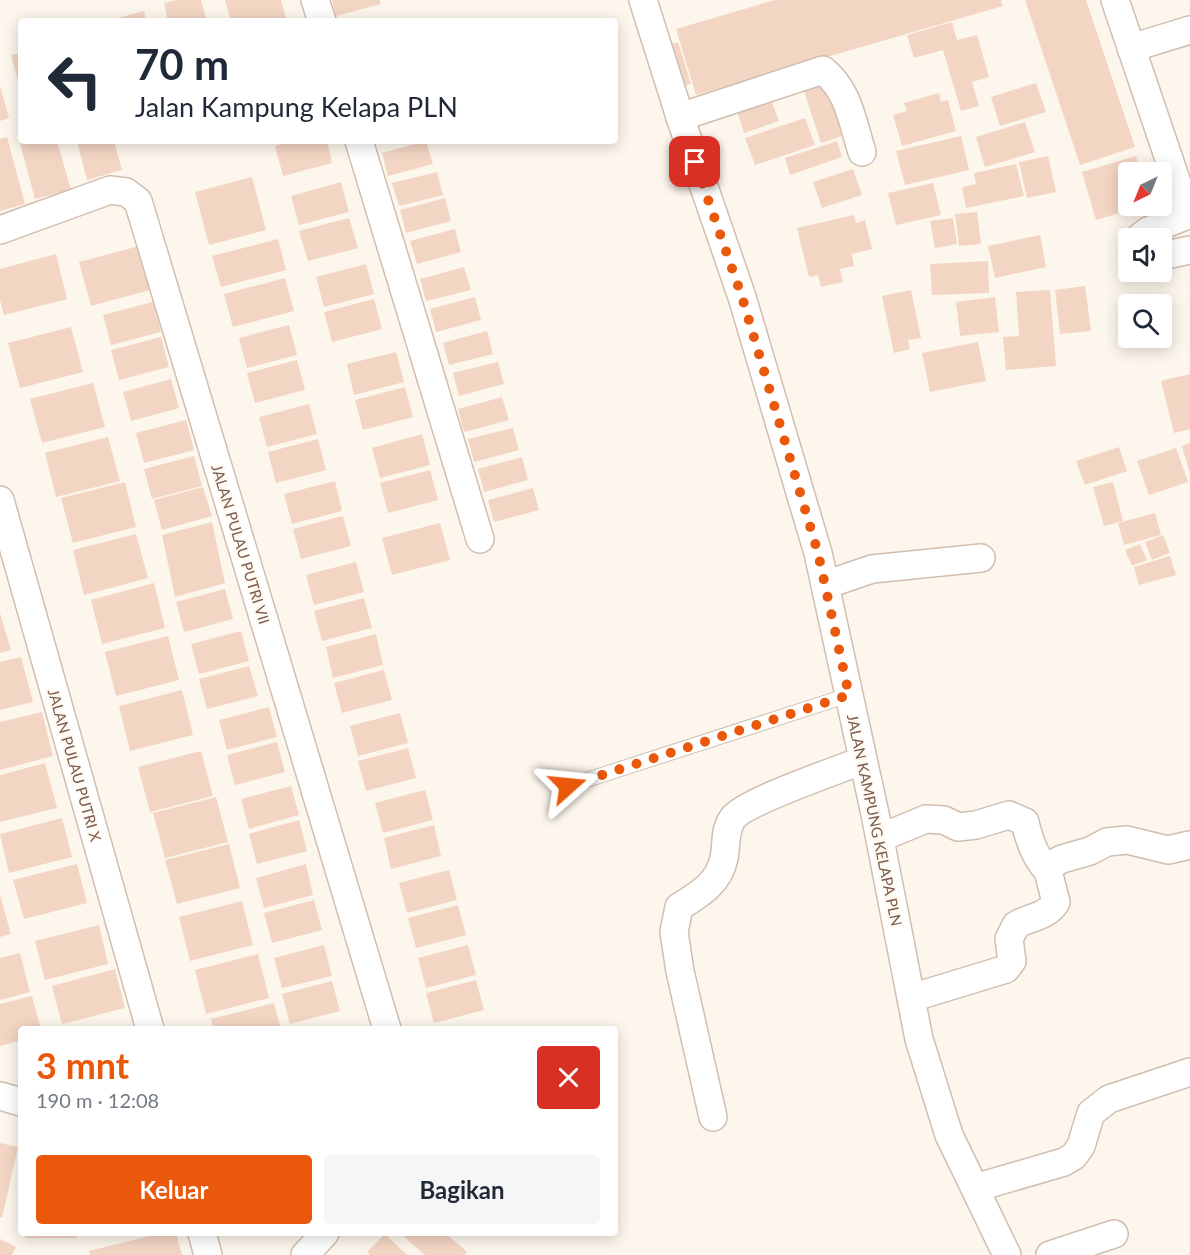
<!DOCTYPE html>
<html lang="id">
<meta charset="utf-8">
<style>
body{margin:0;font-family:Lato,sans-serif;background:#f6f6f7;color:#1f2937;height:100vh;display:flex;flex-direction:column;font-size:22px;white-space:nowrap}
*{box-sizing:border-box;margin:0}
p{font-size:20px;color:#747a83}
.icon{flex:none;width:33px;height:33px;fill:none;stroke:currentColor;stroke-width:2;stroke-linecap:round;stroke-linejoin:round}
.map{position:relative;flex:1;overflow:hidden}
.side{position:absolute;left:18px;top:1026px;width:600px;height:210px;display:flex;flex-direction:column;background:#fff;border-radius:6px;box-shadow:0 3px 15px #0003}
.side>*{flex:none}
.hud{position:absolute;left:18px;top:18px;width:600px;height:126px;border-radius:6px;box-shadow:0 3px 15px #0003;background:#fff;color:#1f2937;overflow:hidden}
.needle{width:39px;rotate:223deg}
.controls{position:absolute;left:1118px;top:162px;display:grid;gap:12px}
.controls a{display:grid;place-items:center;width:54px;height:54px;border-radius:6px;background:#fff;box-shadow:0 3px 15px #0003;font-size:30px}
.pin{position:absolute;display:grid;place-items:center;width:51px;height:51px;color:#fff;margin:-26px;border-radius:12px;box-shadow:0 3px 9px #0006}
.me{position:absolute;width:66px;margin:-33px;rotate:72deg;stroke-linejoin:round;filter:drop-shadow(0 0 4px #0008)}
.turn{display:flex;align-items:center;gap:21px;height:126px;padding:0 18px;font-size:27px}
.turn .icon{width:78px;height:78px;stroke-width:2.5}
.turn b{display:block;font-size:42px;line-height:51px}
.round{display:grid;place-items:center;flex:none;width:63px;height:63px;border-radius:6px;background:#f6f6f7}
.headline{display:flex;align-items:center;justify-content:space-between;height:102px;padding:0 18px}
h1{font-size:36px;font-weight:700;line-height:45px;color:#ea580c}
.action{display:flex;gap:12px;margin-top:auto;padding:12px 18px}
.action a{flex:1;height:69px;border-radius:6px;background:#ea580c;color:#fff;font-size:24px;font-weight:700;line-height:69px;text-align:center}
.action a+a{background:#f6f6f7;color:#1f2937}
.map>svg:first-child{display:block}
</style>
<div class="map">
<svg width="1190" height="1255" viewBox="0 0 1190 1255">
<rect width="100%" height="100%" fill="#fdf6ec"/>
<g fill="#f3d5c3">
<polygon points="176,0 201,0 207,21 168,21 164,3"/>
<polygon points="225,0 281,0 287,21 231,21"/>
<polygon points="332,0 380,0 381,4 336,16"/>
<polygon points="775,0 1001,0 1003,6 696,95 676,29"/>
<polygon points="1025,0 1086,0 1135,147 1080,165"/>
<polygon points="144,11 146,21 111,21 111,20"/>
<polygon points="952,22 957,40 977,35 989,77 972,82 979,106 961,111 943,50 914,58 907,35"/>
<polygon points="678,42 691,84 672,89 660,48"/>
<polygon points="21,53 21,88 20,88 11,55"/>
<polygon points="829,80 846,135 821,143 803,88"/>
<polygon points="1036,83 1046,112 1000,126 991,97"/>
<polygon points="0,86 9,118 0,121"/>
<polygon points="939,93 941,102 948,100 956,131 902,146 893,115 907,111 904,103"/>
<polygon points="769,94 779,121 744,133 735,105"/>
<polygon points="805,118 815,145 755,165 745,138"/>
<polygon points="1025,122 1035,152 985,167 976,137"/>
<polygon points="21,135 21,141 57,141 71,190 35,199 18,136"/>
<polygon points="961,136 969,170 905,185 896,151"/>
<polygon points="7,137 25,204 0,211 0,139"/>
<polygon points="77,141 114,141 122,170 87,180"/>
<polygon points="294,141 327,141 332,163 283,176 275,146"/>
<polygon points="426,141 433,164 388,176 382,153"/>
<polygon points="837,141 842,157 790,175 785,158"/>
<polygon points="1048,156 1056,192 1027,198 1019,162"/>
<polygon points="1136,156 1140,172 1128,172 1128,206 1143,206 1096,220 1082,172"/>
<polygon points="1016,164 1024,196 966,208 962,187 976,184 974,173"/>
<polygon points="853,169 862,195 822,208 813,182"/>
<polygon points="437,172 443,195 399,206 392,183"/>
<polygon points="252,177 266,230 209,245 195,192"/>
<polygon points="341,182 349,212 299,225 291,196"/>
<polygon points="933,183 941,215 896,225 888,193"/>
<polygon points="445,198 451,221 406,233 400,210"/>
<polygon points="977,212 981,244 959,246 955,214"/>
<polygon points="854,215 856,223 865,220 872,249 852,254 854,266 840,269 843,282 821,287 818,275 809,277 797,228"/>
<polygon points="349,218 358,248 308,261 299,231"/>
<polygon points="953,218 957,244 935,248 930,221"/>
<polygon points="455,229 461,252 417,264 410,241"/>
<polygon points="1040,235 1046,267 995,278 988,246"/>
<polygon points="278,239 286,270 221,287 212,256"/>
<polygon points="139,246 150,290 91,306 79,262"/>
<polygon points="56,254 67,299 4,315 0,300 0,269"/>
<polygon points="988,261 989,293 932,295 930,264"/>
<polygon points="366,264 374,294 324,307 316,277"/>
<polygon points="464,267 471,290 426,301 420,279"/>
<polygon points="285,278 294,311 233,327 224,294"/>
<polygon points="1085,286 1091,331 1060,334 1055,290"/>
<polygon points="911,290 921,338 908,340 910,349 894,353 882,296"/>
<polygon points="1050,290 1056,366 1006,370 1003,337 1019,336 1016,292"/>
<polygon points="475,297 481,320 436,332 430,309"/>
<polygon points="995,297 999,332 960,336 956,302"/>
<polygon points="374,299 382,329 332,342 324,312"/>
<polygon points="153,302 161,332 111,345 103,315"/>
<polygon points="289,325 297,355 247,368 239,338"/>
<polygon points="71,327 83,372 20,388 8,343"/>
<polygon points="487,331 493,354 449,365 443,343"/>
<polygon points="161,337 169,367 119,380 111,350"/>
<polygon points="978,342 986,381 930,392 922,353"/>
<polygon points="396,352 404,382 354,395 347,364"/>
<polygon points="297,360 305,390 255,403 247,373"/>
<polygon points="498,362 504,384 459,396 453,373"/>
<polygon points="1190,374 1190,429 1174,433 1161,381"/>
<polygon points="171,379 179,408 131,421 123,392"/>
<polygon points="93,383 105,427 42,443 30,399"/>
<polygon points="405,387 413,417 363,430 355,400"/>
<polygon points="502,397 509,420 464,432 458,409"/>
<polygon points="309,404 317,434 267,447 259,417"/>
<polygon points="186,420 194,450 144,463 136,433"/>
<polygon points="513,428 519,450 474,462 468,439"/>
<polygon points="422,434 430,465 380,478 372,448"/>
<polygon points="108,437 120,481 56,497 45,453"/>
<polygon points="318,439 326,470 276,483 268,452"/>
<polygon points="1190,443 1190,471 1189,471 1182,446"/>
<polygon points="1119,447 1127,471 1085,485 1076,461"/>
<polygon points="1176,448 1188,482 1149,495 1137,461"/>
<polygon points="194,456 202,486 152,499 144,469"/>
<polygon points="522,457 528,480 484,492 478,469"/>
<polygon points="430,470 438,500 388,513 380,483"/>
<polygon points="335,481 342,511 292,524 284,494"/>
<polygon points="125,482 136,527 73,543 61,498"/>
<polygon points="1113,482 1123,521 1104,526 1093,487"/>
<polygon points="203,487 212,516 162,530 154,500"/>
<polygon points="533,488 539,510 494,522 488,500"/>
<polygon points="1155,513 1161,535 1124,545 1118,523"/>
<polygon points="343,516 351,546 301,559 293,529"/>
<polygon points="212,522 225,583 175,597 162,535"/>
<polygon points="440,523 450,560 392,575 382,538"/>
<polygon points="136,534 148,578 84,595 73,550"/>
<polygon points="1163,535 1170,553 1152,560 1145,542"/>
<polygon points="1140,544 1147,560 1132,566 1125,550"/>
<polygon points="1170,556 1176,575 1139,585 1134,567"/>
<polygon points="356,562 364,592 314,605 306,575"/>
<polygon points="154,583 165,628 102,644 91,600"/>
<polygon points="225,589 233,619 184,632 176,602"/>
<polygon points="364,598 372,628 322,641 314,611"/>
<polygon points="0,613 11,650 0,653"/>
<polygon points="241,631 249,661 199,674 191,644"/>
<polygon points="376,634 383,665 333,678 326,647"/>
<polygon points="168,636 179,680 116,696 105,652"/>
<polygon points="21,657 33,702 0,710 0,662"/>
<polygon points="249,666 258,696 207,709 199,679"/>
<polygon points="384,670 392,700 342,713 334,683"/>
<polygon points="182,690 193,735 130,751 119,706"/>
<polygon points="269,707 277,737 227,750 219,720"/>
<polygon points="42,712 53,756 0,770 0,722"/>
<polygon points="400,713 408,743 358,756 350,726"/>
<polygon points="277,742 285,772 235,785 227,755"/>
<polygon points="408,748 416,778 366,791 358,761"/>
<polygon points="201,751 213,796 150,812 138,767"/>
<polygon points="45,763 57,808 0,822 0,775"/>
<polygon points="291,786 299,815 249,829 241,799"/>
<polygon points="425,790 433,820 383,833 375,803"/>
<polygon points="216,797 228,842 165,858 153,813"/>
<polygon points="62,818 72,857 9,873 0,834"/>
<polygon points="299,820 307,851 257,864 249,834"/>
<polygon points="434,825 441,856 391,869 384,838"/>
<polygon points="229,844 240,888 177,904 165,860"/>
<polygon points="77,864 87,903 24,919 13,880"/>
<polygon points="306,864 313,895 264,908 256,878"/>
<polygon points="449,870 457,900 407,913 399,883"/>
<polygon points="0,895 11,934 0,937"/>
<polygon points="314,900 322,930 272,943 264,913"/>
<polygon points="242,901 253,945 190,961 179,917"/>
<polygon points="458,905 466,935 416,948 408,918"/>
<polygon points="99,925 108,964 45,980 35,941"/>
<polygon points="324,945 332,976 282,988 274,958"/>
<polygon points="468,945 476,975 426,988 418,958"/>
<polygon points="20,953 30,992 0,1000 0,958"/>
<polygon points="258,954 269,998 206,1014 195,970"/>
<polygon points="115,969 125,1008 62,1024 52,986"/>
<polygon points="476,980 484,1010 434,1023 426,993"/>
<polygon points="332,981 340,1011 290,1024 282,994"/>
<polygon points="32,996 41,1029 21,1029 21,1040 0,1046 0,1004"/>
<polygon points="274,1003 281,1029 213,1029 211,1019"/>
<polygon points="0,1143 18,1147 2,1218 0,1217"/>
<rect x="25" y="1233" width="52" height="5"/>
<polygon points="162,1233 176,1233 182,1255 90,1255 89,1251"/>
<polygon points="404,1233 445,1233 467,1252 465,1255 425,1255 402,1235"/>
<polygon points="385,1234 407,1255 370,1255 367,1252"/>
<polygon points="0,1239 16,1247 12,1255 0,1255"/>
</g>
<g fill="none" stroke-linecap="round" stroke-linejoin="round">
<defs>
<polyline id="lane" points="568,786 849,695"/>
<g id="street">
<polyline points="315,0 322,21"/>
<polyline points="643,0 680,117 742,297 818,553 875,814 919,1039 949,1135 1007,1255"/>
<polyline points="1115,0 1188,215"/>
<polyline points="1131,48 1190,30"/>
<path d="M 680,117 L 823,70 C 849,91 852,121 862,152"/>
<polyline points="359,141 480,539"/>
<polyline points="0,230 110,190 126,192 138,201 387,1029"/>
<polyline points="1139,238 1148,231 1190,214"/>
<polyline points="1161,256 1190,250"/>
<polyline points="0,500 150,1029"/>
<polyline points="825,585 872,569 981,558"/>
<path d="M 880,838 L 926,819 L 944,820 L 958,827 L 976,825 L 1009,815 L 1025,822 C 1029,840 1035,858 1048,871"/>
<path d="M 911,998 L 1006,969 L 1012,961 L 1009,939 L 1016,925 C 1029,917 1047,917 1056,902 L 1048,871 L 1052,864 L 1062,859 L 1090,851 L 1107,842 L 1127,840 L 1168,850 L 1190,845"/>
<polyline points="0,1096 21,1102"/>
<path d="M 713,1117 L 680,971 L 674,932 L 679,907 C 700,894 719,883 724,858 C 727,844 724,830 733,818 C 746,801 839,770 863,760"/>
<polyline points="975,1188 1064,1162 1074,1156 1081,1146 1091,1113 1109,1099 1190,1072"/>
<polyline points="202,1233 208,1255"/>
<polyline points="305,1255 325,1233"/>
<polyline points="1050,1255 1114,1234"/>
</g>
</defs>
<use href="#lane" stroke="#d1beb0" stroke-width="16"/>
<use href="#street" stroke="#d1beb0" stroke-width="30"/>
<use href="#lane" stroke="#fff" stroke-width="14"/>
<use href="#street" stroke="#fff" stroke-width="27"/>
</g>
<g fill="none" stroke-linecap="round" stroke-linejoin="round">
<polyline stroke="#ea580c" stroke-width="10" stroke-dasharray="0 18" points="568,786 849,695 818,553 742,297 695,162"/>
</g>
<g text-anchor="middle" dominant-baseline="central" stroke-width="5" stroke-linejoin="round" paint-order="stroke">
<g font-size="15" fill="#7a5c4d" stroke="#fffaf3">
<text transform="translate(241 544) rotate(73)">JALAN PULAU PUTRI VII</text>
<text transform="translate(75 765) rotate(74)">JALAN PULAU PUTRI X</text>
<text transform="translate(875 820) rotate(78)">JALAN KAMPUNG KELAPA PLN</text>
</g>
</g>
</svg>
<div class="controls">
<a><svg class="needle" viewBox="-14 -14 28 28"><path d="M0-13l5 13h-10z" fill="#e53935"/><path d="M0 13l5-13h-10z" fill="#747a83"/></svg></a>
<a><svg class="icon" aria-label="sound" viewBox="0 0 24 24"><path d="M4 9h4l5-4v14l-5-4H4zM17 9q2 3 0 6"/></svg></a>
<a><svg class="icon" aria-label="search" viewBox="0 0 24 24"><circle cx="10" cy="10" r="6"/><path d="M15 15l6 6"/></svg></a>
</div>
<div class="pin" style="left:695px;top:162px;background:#d93025"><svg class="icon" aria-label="arrive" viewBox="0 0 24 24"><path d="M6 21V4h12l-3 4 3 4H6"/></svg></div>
<svg class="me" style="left:568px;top:786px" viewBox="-20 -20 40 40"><path d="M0-17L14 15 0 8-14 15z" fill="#ea580c" stroke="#fff" stroke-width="4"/></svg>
<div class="hud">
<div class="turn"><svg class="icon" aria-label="left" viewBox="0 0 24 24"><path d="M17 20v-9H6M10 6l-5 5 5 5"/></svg><div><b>70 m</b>Jalan Kampung Kelapa PLN</div></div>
</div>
<section class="side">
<div class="headline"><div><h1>3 mnt</h1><p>190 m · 12:08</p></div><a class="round" style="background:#d93025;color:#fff"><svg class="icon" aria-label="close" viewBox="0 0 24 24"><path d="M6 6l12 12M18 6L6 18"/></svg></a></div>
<div class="action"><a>Keluar</a><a>Bagikan</a></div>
</section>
</div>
